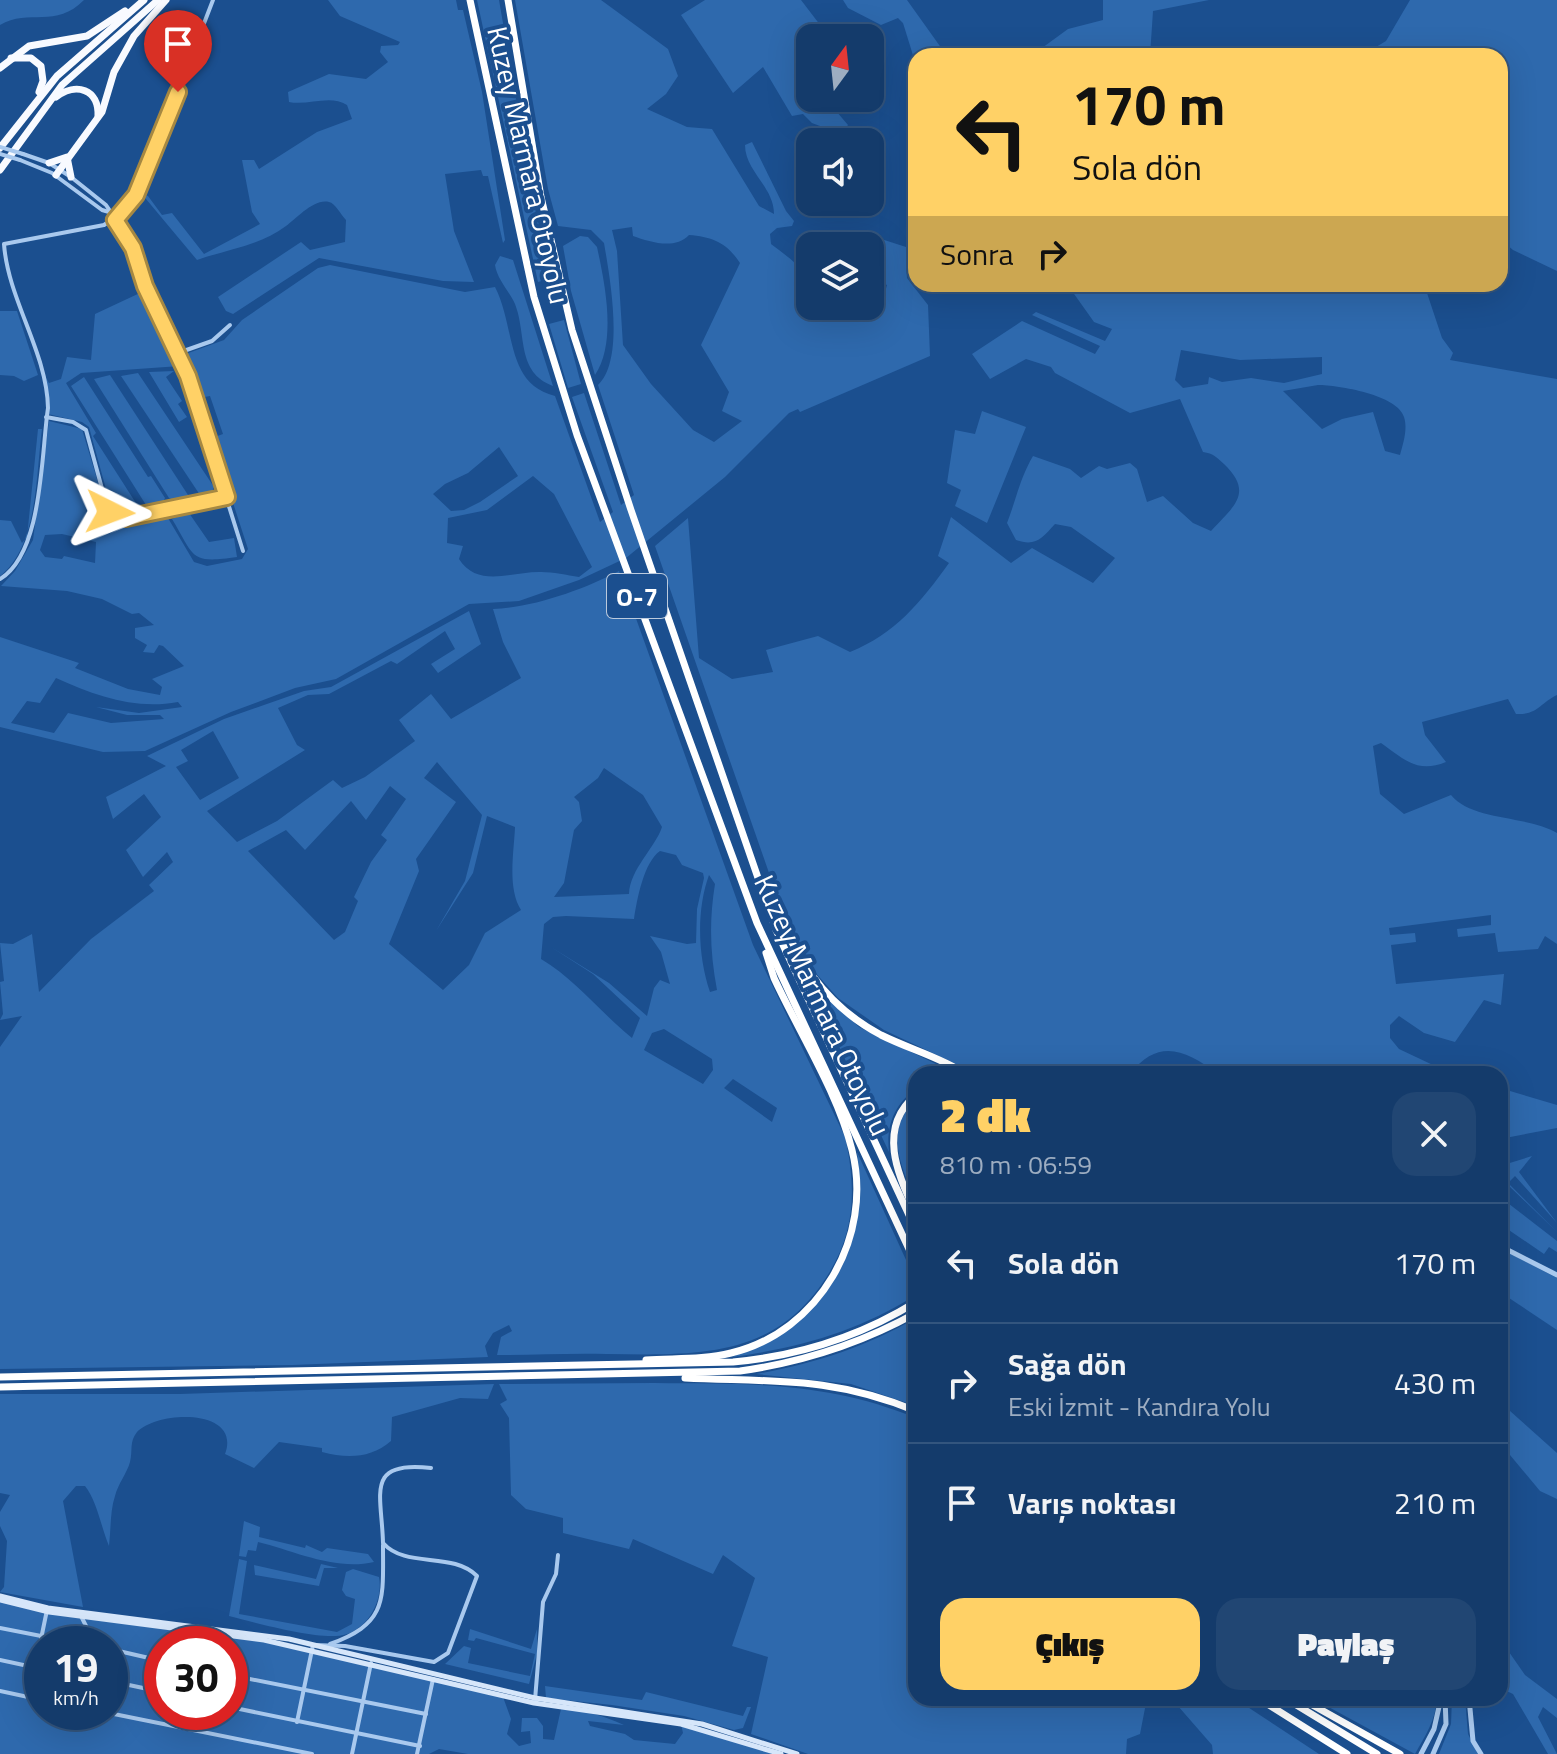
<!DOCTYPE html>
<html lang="tr">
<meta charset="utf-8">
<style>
body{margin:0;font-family:"Titillium Web",sans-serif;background:#214673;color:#f1f3f6;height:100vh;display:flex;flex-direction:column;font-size:30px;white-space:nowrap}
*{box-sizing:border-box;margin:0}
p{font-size:26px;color:#9dadc1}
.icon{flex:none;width:44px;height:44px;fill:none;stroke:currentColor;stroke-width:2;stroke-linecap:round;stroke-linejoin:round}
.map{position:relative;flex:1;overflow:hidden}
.sheet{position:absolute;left:908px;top:1066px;width:600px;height:640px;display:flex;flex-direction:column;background:#143b6b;border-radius:24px;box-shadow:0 8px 32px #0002,0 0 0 2px #33557e}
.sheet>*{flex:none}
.banner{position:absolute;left:908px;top:48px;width:600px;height:244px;border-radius:24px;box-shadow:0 8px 32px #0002,0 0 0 2px #33557e;background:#ffd166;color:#111;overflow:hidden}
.needle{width:52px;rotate:15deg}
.fabs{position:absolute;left:796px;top:24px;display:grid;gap:16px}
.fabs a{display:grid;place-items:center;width:88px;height:88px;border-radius:16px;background:#143b6b;box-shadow:0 8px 32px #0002,0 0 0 2px #33557e;font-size:40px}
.speed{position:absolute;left:24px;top:1626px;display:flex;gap:16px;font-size:40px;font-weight:700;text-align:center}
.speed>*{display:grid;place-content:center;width:104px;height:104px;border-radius:50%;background:#143b6b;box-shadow:0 8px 32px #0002,0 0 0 2px #33557e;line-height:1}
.speed small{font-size:20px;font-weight:400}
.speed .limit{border:12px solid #d22;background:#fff;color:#111}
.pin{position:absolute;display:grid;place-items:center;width:68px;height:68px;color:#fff;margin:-82px -34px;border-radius:50% 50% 50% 0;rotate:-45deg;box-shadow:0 0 8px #0007}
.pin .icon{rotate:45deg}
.me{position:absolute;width:88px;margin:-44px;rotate:93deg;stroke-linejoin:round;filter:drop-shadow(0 0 6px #0008)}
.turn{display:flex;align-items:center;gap:28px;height:168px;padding:0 32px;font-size:36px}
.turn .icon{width:104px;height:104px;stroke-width:2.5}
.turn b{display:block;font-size:56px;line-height:68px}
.then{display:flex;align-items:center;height:76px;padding:0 32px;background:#0003;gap:16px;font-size:30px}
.round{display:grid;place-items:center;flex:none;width:84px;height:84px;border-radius:24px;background:#214673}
.headline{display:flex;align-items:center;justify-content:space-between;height:136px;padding:0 32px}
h1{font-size:48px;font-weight:800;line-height:60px;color:#ffd166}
.cta{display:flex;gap:16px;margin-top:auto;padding:16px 32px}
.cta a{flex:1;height:92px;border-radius:24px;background:#ffd166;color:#111;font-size:32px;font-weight:800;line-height:92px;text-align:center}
.cta a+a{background:#214673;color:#f1f3f6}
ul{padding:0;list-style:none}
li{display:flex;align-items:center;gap:24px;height:120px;padding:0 32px;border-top:2px solid #33557e}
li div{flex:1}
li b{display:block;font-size:30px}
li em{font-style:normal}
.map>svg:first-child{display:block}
</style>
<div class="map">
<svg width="1557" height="1754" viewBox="0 0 1557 1754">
<rect width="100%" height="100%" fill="#1b4f8f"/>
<g fill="#2e69ad" fill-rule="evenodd">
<path d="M 0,0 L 84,0 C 56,29 29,8 0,25 Z"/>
<path d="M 328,0 L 456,0 L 458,10 L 463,10 L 482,92 L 505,240 L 503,243 L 488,176 L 483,176 L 481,170 L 445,174 L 454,231 L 474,282 L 443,281 L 319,258 L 233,314 L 226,311 L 218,297 L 301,242 L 310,250 L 345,242 L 346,220 C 341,215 335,203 329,202 C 314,198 296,219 286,226 C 259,246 228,249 197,260 L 141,193 L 148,196 L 162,215 L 172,213 L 204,254 L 260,224 L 252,212 L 242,160 L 254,160 L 259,169 L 317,132 L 352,119 L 347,105 C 330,94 308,106 289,102 L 288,92 L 329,74 L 366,79 L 388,62 L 380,52 L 381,46 L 398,45 L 400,42 L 340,16 Z"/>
<polygon points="477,0 499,0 536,214 552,278 538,282"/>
<path d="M 515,0 L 601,0 L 668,49 L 678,76 L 666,94 L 647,109 L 687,127 L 712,129 L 759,206 L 774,214 C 774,187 745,171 745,145 L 752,142 L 786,211 L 794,221 L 792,226 L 777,228 L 770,234 L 771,244 C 797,264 810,270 810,306 L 869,306 L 880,310 L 887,285 L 870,276 L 869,246 L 875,237 L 906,247 L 916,232 L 916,262 L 906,265 L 907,278 L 928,305 L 930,356 L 800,412 L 798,409 L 789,413 L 725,477 L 626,558 L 579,580 L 519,601 L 469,604 L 336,679 L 295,688 L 231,712 L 145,751 L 103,752 L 0,727 L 0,637 L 79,663 L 75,668 L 128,689 L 160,695 L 162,687 L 152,679 L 184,666 L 163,646 L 159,645 L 154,653 L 143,652 L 147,645 L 135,638 L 135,628 L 154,625 L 139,613 L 132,614 L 102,599 L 67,591 L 1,586 L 15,571 L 33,540 L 49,421 L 82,429 L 108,516 L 126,520 L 165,513 L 194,562 L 207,566 L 242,559 L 248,549 L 212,438 L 223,434 L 210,396 L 199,398 L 183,355 L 224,340 L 242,320 L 318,268 L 330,265 L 465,292 L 495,287 C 516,328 505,384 555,396 L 600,522 L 613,512 L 572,397 L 584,393 L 621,505 L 634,495 L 598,385 C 625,360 610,278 604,243 L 591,230 L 558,226 L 548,189 ZM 632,227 L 633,236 C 650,242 675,250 689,235 C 713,237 727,243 740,263 L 701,345 L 729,392 L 722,411 L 742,421 L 714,442 L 693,430 L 651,384 L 623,345 L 617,251 L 612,230 ZM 499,447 L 518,476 L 480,502 L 464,510 L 451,511 L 433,494 L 445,484 L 468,473 ZM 533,476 L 554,494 L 592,567 L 579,577 C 567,575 553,572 541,572 C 513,571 478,589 459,559 L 463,546 L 447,543 L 448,518 L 487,510 ZM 62,534 L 96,542 L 95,563 L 64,556 L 62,559 L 45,557 L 40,550 L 45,535 ZM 56,678 C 96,696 135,710 178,702 L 182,707 L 139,713 L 96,707 L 127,715 L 160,715 L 164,719 L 111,723 L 68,713 L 54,733 L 11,723 L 27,701 L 40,703 Z"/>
<polygon points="705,0 801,0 827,34 810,38 810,98 825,98 848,125 841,134 812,123 803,114 792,116 763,67 733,93 681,15"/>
<polygon points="843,0 907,0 947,56 916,56 916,65 903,23 898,18 881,25 848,8"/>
<polygon points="1103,0 1209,0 1153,11 1150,56 1031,56 1068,29 1103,20"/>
<polygon points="1410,0 1557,0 1557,271 1513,250 1500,239 1500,56 1361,56 1386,41"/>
<path d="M 580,236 L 588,237 L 597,247 C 605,284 617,342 595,375 L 571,291 L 563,246 Z"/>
<path d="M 500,256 L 513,260 L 553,386 C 516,372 527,335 515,304 C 509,291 497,279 495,265 Z"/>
<path d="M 1067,284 L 1424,284 L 1442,338 L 1453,353 L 1450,360 L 1557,379 L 1557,695 C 1540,703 1538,715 1516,714 L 1508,699 L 1422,722 L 1425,735 L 1446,762 C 1417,774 1404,759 1381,743 L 1373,746 L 1380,794 L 1404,814 L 1451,795 C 1472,821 1526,815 1557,833 L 1557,944 L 1545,936 L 1538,949 L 1498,952 L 1495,933 L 1458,937 L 1457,929 L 1491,925 L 1491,915 L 1389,928 L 1390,935 L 1415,933 L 1416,942 L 1391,945 L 1396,984 L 1504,974 L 1501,1005 L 1484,1000 L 1455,1042 L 1424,1033 L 1399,1016 L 1390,1025 L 1390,1038 L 1399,1049 L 1452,1074 L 1218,1074 C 1185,1049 1158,1038 1130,1074 L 977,1074 L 884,1030 L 838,998 L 813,970 L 776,893 L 655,546 L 688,518 L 699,658 L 732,679 L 773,672 L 766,650 L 818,636 L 850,652 C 895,634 921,602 949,563 L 938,556 L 951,517 L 1011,563 L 1032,548 L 1093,583 L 1115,558 L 1071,527 L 1055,524 C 1042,538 1036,547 1016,540 L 1007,523 C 1016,500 1020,478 1033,456 L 1070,469 L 1081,478 L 1099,466 L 1107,469 L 1130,463 L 1137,469 L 1147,502 L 1163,496 L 1193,523 L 1211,531 C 1234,506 1254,493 1224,464 C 1215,456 1214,454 1203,452 L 1180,399 L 1130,413 L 1055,373 L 1051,367 L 1026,359 L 990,379 L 972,354 L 1022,321 L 1095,354 L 1100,346 L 1032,315 L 1036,312 L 1105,341 L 1112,329 L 1094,322 ZM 1181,350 L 1240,360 L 1322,357 L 1322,374 L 1284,383 L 1251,378 L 1222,382 L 1209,377 L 1208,384 L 1183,388 L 1175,380 ZM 1318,385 C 1338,385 1398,395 1404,417 C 1408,429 1403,444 1400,455 L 1385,451 L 1373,412 L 1342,419 L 1322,429 L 1283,391 Z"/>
<polygon points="142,292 180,366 81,373 66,383 96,433 93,436 141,511 122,515 112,511 89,427 82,422 48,414 45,376 49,383 61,379 67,357 91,360 95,314"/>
<polygon points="0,311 17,311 38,375 24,381 14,376 0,375"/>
<polygon points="564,320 581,384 568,388 549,324"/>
<polygon points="174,371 166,377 182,401 178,404 187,417 179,422 149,372"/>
<polygon points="138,373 214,487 211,493 200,495 121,376"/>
<polygon points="110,375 188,495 174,500 169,498 94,379"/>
<polygon points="84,377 148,477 151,476 165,498 163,502 146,505 71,386"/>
<polygon points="982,411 1026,427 987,523 955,506 961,490 947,483 955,430 975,434"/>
<path d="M 38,429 L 42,429 C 36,474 38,547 0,576 L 0,520 L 11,521 L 22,543 L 27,537 Z"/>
<path d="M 189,513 L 209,542 L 234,538 L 237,557 C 189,564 195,557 172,519 Z"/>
<path d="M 619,571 L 753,945 L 845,1137 C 856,1186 856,1229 829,1273 C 776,1360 697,1355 607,1354 C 570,1353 533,1355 497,1355 L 501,1337 L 512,1331 L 509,1325 L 493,1333 L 485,1346 L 488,1357 L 293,1365 L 0,1369 L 0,1047 L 22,1016 L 0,1020 L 3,1014 L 0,982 L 4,981 L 0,943 L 13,944 L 32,934 L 39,992 L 91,939 L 154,891 L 149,885 L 173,862 L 167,852 L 143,877 L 126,850 L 161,817 L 144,794 L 113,819 L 106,797 L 166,766 L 147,756 L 224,719 L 304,691 L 331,687 L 469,611 L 481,644 L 438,673 L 431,664 L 455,649 L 445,631 L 397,664 L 391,661 L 329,694 L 308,695 L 278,708 L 297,745 L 305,750 L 207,811 L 237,842 L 277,821 L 333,780 L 342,788 L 365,777 L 415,741 L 399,720 L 431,694 L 451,719 L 521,678 L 503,642 L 493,609 C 532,608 585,589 619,571 ZM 213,731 L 239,778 L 200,800 L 176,767 L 188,761 L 181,750 ZM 437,762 L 482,815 L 465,881 L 436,931 L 473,873 L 487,816 L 515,827 C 514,852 507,888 521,910 L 485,933 L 469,965 L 443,990 L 389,944 L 419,871 L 416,859 L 456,802 L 424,778 ZM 604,768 L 643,795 L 662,827 C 655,848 630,869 629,894 L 554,897 L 564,883 L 574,830 L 582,821 L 579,802 L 574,797 L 598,778 ZM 390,786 L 406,799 L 381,835 L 387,840 L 371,862 L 354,897 L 358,901 L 345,932 L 334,940 L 248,851 L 286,830 L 305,850 L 351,801 L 366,820 ZM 660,851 L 676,855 L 682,865 L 703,873 L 704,878 L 697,909 L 696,943 L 687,944 L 650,936 L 661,952 L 670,984 L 660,980 L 654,988 L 647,1016 L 609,983 L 551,947 L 593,974 L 640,1018 L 632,1038 C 601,1013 575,979 541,959 L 544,924 L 553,917 L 566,916 L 634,919 C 637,899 644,862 660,851 ZM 709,875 L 715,884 C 709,921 710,953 717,990 L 710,992 C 698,957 696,911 709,875 ZM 664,1029 L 712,1059 L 713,1070 L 703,1084 L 644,1050 L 652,1033 ZM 733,1079 L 777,1108 L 772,1122 L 724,1088 Z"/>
<path d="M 808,981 L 859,1027 L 957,1074 L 916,1074 L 916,1089 C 894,1104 886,1126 889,1152 Z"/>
<polygon points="1500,1088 1557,1105 1557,1128 1500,1139"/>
<path d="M 916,1100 L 916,1200 C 900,1167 884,1128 916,1100 Z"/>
<path d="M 857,1152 L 916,1282 L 916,1295 C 859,1331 799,1348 732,1357 C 827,1319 870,1255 857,1152 Z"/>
<polygon points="1532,1156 1519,1172 1557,1223 1515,1176 1508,1183 1557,1232 1507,1184 1507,1175 1500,1169 1500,1166"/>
<polygon points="1500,1197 1557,1241 1557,1252 1549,1247 1544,1254 1500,1224"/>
<polygon points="1500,1248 1557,1278 1557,1330 1500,1292"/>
<path d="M 916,1318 L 916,1406 L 851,1384 L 756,1374 C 813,1364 866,1347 916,1318 Z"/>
<path d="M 654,1383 C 747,1384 827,1381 916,1418 L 916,1698 L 1147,1698 L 1140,1734 L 1127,1739 L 1126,1754 L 808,1754 L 751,1734 L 768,1657 L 732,1646 L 755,1578 L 723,1555 L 713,1574 L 633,1539 L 629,1549 L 563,1533 L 563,1518 L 526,1509 L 511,1495 L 509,1418 L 500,1404 L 507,1400 L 499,1384 Z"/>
<path d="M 494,1384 L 488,1399 L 460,1398 L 392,1417 L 391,1441 C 371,1458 348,1459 322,1452 L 322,1448 L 279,1442 L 254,1468 L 225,1454 C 242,1408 158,1410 137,1432 C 129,1442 133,1450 130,1462 C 127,1473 118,1484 115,1496 C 110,1511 111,1529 109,1546 C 101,1527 97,1501 85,1486 L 76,1486 L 63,1501 L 83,1607 L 0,1592 L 4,1587 L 7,1541 L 0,1526 L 0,1512 L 10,1495 L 0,1493 L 0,1394 L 180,1394 Z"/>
<polygon points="1500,1402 1557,1453 1557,1499 1540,1491 1500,1443"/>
<path d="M 244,1521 L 260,1527 L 259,1537 L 305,1548 L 306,1545 L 322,1552 L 327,1548 L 368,1554 L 374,1562 C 335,1571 295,1551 258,1542 L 256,1551 L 248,1550 L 246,1557 L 239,1556 Z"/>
<path d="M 239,1559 L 247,1561 L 239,1614 L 337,1632 L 352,1624 L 355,1599 L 346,1596 L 342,1590 L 346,1572 L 353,1569 L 379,1577 C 384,1603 364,1636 335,1636 C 308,1637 256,1623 229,1616 Z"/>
<polygon points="321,1564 338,1568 324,1568 319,1586 255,1575 254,1565 316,1579"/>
<path d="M 0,1602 L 65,1616 L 282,1644 L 503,1697 L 511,1719 L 507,1734 L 519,1746 L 531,1743 L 530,1731 L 521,1732 L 522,1718 L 537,1718 L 543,1726 L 543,1739 L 554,1740 L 561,1709 C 584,1710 602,1715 624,1725 L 588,1721 L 590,1726 L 625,1734 L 634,1740 L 675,1744 L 683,1733 L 681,1724 L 778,1754 L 468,1754 L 439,1749 L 429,1754 L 0,1754 ZM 42,1644 L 110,1644 L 110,1712 L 42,1712 ZM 162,1644 L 230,1644 L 230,1712 L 162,1712 Z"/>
<polygon points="470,1629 531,1649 537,1629 537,1654 529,1684 445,1664 464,1646 471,1648 468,1663 530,1676 535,1654 476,1638 474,1641 468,1640"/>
<polygon points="1500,1639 1525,1675 1557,1699 1557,1718 1543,1707 1538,1717 1557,1754 1548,1754 1513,1694 1500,1688"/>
<polygon points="545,1686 642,1700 646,1692 743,1716 747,1707 751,1707 743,1728 734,1730 684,1716 612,1705 546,1698"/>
<polygon points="1171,1698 1234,1698 1319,1754 1213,1754 1212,1745"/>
<path d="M 1312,1698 L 1437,1698 C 1436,1720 1425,1736 1415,1754 Z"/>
<polygon points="1452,1698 1465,1698 1468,1734 1478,1754 1439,1754 1451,1724"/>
</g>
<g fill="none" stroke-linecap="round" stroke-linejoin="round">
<g stroke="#a9c9ee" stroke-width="4">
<polyline points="23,154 49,163 71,177 106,205 125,233 188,376 243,551"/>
<polyline points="20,160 52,173 102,210 109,212"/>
<polyline points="178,353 212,341 230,325"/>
<polyline points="46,417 73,422 86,430 107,507 115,515 126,518 227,497"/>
<path d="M 0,579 C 43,553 41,455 48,408 C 47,352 8,300 4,244 L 104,225 L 128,208 L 144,179 L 213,0"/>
<polyline points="80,1614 95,1644"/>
<polyline points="0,1628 82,1644"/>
<path d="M 330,1644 C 388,1623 383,1600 383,1545"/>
<polyline points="110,1649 162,1661"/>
<polyline points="0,1660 42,1669"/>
<polyline points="230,1675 426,1714"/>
<polyline points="110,1681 162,1692"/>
<polyline points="0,1691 42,1700"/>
<polyline points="29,1697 47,1610"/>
<polyline points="535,1700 543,1602 556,1574 558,1555"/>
<polyline points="230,1707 420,1746"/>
<polyline points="104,1712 312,1754"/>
<path d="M 297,1722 L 313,1645 L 345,1646 L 434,1662 L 448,1653 L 477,1576 C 452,1551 406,1569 383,1543 C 382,1495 364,1460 431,1468"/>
<polyline points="352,1754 371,1663"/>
<polyline points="417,1754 433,1679"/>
</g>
<g stroke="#a9c9ee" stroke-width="5">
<polyline points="1500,1246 1557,1275"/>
<polyline points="1469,1698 1473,1741 1481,1754"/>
<polyline points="1421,1754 1434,1729 1441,1698"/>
<polyline points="1433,1754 1446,1724 1445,1698"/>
</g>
<g stroke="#d6e6fa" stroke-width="5">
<polyline points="0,1596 48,1608 289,1639 535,1698 702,1724 797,1754"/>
<polyline points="0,1600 49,1612 264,1640 534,1703 681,1724 781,1754"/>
</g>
<g stroke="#f8faff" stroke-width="7">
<polyline points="11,58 31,58 41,66 43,81 39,92"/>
<polyline points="0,68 29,46 87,36 125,11"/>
<path d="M 56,97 C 76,82 99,89 98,116"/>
<polyline points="0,148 57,76 144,0"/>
<polyline points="49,163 67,157 71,177"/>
<polyline points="0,170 62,85 158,0"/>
<polyline points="56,175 102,112 114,72 134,36 166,0"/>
</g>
<g stroke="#fff" stroke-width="7">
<polyline points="470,0 534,297 577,435 757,923 916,1264"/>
<polyline points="508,0 541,197 572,330 631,510 776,930 916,1230"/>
<path d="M 762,880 C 793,946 813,999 881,1035 C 909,1049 940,1057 966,1074"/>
<path d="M 916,1095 C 877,1127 897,1175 916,1213"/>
<path d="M 646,1360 C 674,1358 703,1360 731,1353 C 819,1332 874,1237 852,1150 C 838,1093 799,1032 774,978 L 766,953"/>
<path d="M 0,1377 L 733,1362 C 798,1356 861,1336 916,1302"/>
<path d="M 685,1378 C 773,1382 832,1376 916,1411"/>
<path d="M 0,1387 L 740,1371 C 804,1362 860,1344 916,1313"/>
<polyline points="1258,1698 1347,1754"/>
<polyline points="1285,1698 1377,1754"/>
<polyline points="1300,1698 1400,1754"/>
</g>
<g stroke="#a9c9ee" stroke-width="4">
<polyline points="0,147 23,154"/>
<polyline points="0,154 20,160"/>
</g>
</g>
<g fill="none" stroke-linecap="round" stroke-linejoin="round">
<defs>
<polyline id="route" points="110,512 126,518 227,497 188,376 145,286 133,248 115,220 136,195 178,92"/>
</defs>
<use href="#route" stroke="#a68842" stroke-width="20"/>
<use href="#route" stroke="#ffd166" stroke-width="14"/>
</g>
<g text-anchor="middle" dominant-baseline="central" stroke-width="8" stroke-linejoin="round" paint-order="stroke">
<rect fill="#1b4f8f" stroke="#bbcadd" stroke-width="2" x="607" y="574" width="60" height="44" rx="6"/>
<g font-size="26" font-weight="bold" fill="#fff">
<text x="637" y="596">O-7</text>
</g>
<g font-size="28" fill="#fff" stroke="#1b4f8f">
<text transform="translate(529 165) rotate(77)">Kuzey Marmara Otoyolu</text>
<text transform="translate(823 1005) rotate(65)">Kuzey Marmara Otoyolu</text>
</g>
</g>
</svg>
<div class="fabs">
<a><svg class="needle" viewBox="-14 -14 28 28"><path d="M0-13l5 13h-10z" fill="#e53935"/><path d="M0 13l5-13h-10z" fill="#9dadc1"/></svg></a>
<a><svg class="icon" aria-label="sound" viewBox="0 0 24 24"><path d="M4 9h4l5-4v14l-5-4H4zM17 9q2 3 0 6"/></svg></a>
<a><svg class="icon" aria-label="layers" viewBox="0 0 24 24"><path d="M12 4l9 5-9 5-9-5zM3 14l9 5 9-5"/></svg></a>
</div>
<div class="speed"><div>19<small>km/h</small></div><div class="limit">30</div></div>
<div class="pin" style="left:178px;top:92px;background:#d93025"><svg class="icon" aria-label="arrive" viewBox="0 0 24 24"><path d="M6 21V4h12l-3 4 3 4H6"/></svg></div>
<svg class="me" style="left:110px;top:512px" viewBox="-20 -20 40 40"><path d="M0-17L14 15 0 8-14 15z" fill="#ffd166" stroke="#fff" stroke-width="4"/></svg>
<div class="banner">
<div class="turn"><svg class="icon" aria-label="left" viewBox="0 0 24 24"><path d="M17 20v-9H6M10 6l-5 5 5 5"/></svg><div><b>170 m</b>Sola dön</div></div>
<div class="then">Sonra<svg class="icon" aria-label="right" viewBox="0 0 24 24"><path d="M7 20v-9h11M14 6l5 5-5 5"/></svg></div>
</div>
<section class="sheet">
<div class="headline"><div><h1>2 dk</h1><p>810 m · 06:59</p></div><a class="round"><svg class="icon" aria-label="close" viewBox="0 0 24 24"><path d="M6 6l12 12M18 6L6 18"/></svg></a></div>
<ul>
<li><svg class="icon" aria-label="left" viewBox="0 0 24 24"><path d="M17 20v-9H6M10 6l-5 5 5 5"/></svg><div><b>Sola dön</b></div><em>170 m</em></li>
<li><svg class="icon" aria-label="right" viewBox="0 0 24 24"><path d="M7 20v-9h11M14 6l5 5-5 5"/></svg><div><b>Sağa dön</b><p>Eski İzmit - Kandıra Yolu</p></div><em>430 m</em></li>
<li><svg class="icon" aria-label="arrive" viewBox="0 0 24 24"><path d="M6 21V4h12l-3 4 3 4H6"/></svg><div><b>Varış noktası</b></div><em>210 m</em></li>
</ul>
<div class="cta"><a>Çıkış</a><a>Paylaş</a></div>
</section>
</div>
